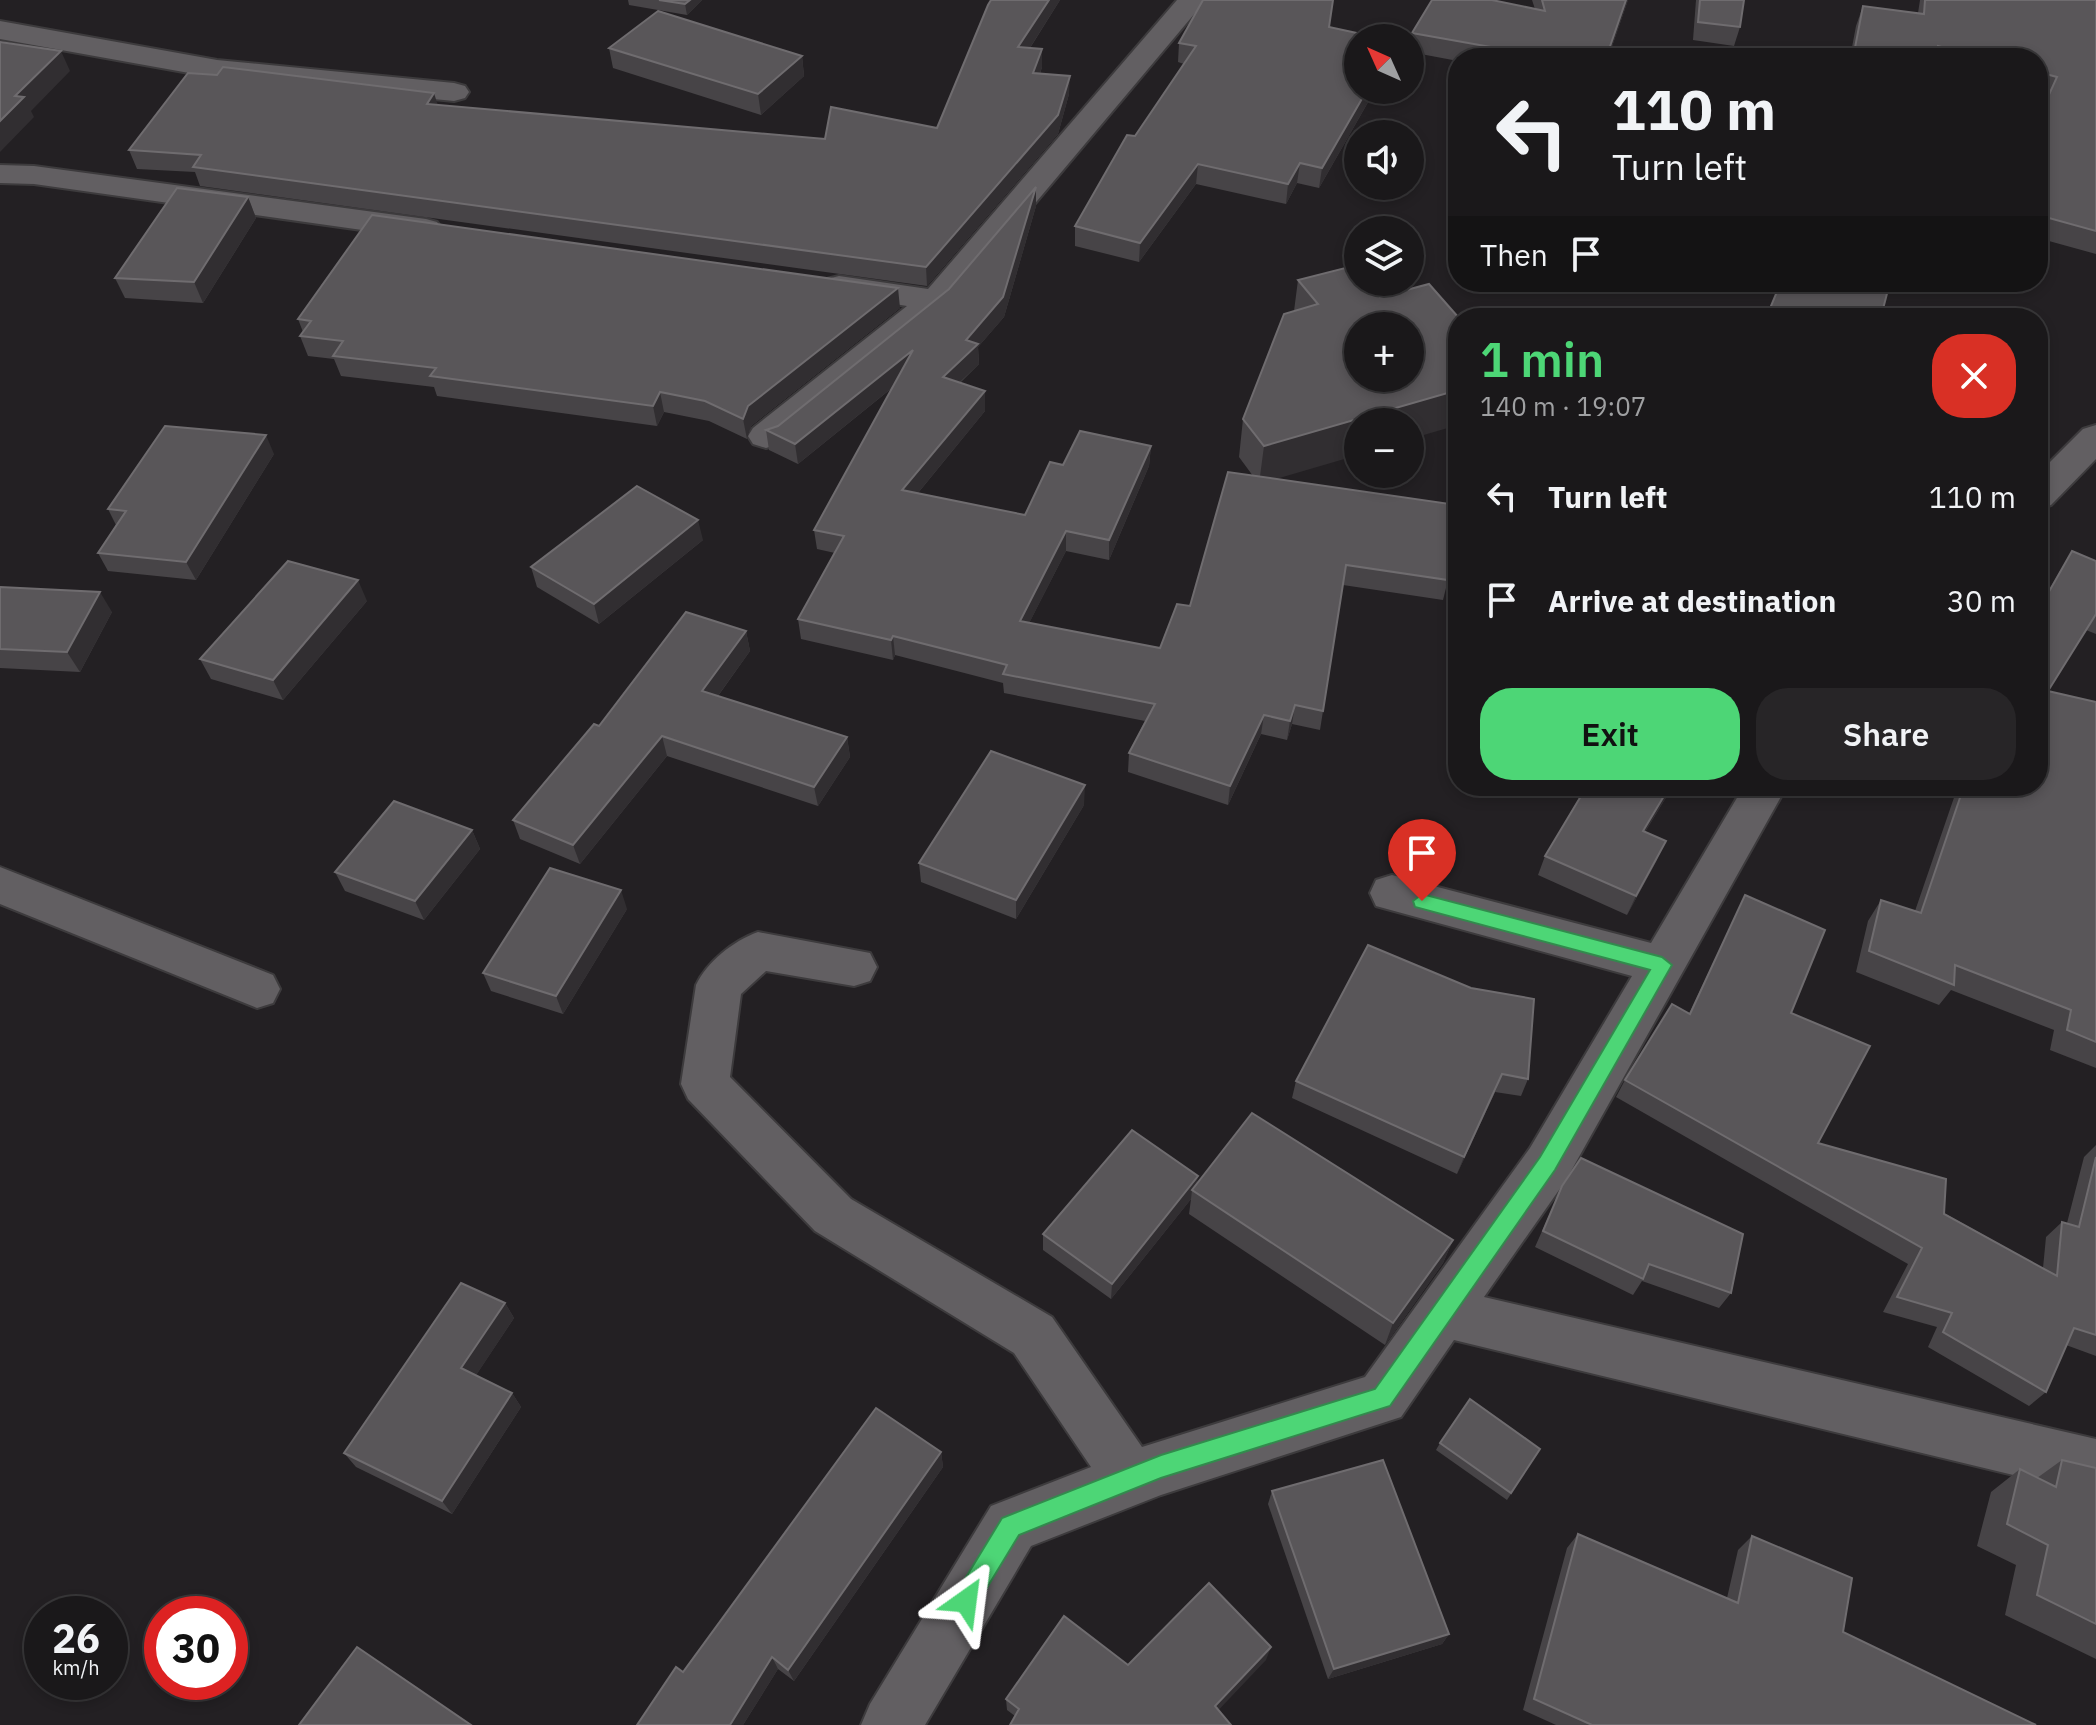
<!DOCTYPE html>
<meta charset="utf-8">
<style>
body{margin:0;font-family:"IBM Plex Sans",sans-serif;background:#272527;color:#f1f3f6;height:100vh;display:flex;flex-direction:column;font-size:30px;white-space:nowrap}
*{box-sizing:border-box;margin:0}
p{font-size:26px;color:#9fa0a2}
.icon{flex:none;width:44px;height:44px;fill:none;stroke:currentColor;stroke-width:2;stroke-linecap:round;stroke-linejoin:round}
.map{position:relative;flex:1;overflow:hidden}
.panel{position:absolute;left:1448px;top:308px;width:600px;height:488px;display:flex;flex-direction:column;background:#1a181a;border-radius:32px;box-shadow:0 4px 12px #0003,0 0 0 2px #383739}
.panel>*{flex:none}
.top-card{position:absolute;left:1448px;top:48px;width:600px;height:244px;border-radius:32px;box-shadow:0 4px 12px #0003,0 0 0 2px #383739;background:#1a181a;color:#f1f3f6;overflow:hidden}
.needle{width:52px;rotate:315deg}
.fabs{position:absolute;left:1344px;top:24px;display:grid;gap:16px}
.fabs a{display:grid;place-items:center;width:80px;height:80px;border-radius:50%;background:#1a181a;box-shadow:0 4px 12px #0003,0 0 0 2px #383739;font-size:40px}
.speed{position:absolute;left:24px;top:1596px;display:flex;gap:16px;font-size:40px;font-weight:700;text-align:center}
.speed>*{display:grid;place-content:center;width:104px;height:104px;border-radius:50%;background:#1a181a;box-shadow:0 4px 12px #0003,0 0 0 2px #383739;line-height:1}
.speed small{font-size:20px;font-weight:400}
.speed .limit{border:12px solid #d22;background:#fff;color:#111}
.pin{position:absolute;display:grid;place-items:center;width:68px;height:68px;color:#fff;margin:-82px -34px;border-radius:50% 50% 50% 0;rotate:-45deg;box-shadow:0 0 8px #0007}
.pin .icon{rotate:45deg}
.me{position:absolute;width:88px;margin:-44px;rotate:31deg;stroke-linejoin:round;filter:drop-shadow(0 0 6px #0008)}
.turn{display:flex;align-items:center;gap:28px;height:168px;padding:0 32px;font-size:36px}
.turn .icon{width:104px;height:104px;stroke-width:2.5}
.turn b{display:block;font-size:56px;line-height:68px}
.then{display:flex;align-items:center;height:76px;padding:0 32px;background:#0003;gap:16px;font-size:30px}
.round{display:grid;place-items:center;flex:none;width:84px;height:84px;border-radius:32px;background:#272527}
.head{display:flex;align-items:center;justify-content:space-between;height:136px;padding:0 32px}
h1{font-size:48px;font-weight:600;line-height:60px;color:#4dd676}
.cta{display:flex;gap:16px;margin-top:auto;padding:16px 32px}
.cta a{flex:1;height:92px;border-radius:32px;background:#4dd676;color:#111;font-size:32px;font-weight:600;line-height:92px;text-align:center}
.cta a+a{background:#272527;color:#f1f3f6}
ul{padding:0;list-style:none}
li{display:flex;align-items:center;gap:24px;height:104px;padding:0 32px}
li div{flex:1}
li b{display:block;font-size:30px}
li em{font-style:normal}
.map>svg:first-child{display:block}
</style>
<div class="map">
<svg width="2096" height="1725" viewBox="0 0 2096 1725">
<rect width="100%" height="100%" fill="#232023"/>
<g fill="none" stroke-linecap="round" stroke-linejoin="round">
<defs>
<g id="minor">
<polygon points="1177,0 1206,0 948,307 779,444 766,448 753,444 748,436 753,428 907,306 827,293 822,286 827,279 839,276 928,289"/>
<polygon points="0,21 217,60 454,83 465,86 469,92 465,98 454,101 217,78 0,39"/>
<polygon points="0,165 34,166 426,219 437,222 442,229 437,236 426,239 34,184 0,183"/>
<polygon points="2096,425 2096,459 2051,505 2038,509 2038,474 2083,429"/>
<path d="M 1744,786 L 1787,786 L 1566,1180 L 1484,1297 L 2096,1439 L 2096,1495 L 1454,1340 L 1401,1417 L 1161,1495 L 1031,1546 L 925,1725 L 861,1725 L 870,1704 L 991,1506 L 1091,1467 L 1014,1353 L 815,1231 L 688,1099 L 681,1084 L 696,985 C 707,962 733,941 758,932 L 870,953 L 877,967 L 870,981 L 854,986 L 766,971 L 741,994 L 730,1077 L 851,1199 L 1052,1317 L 1142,1447 L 1365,1377 L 1530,1148 L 1632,976 L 1376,906 L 1370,893 L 1376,880 L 1392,875 L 1651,943 Z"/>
<polygon points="0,867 273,975 280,989 273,1003 257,1008 0,904"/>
</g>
</defs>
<use href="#minor" stroke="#3d3b3d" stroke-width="4"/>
<use href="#minor" fill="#625f62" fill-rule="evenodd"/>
</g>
<g fill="#474447">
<polygon points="628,0 702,0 687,15 629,5"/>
<polygon points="991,0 1060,0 1030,48 1042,49 1042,67 1040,74 1069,94 1058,134 927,286 200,186 195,172 137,169 129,150 438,105 825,139 937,128"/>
<polygon points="1532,0 1628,0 1608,58 1458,58 1458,61 1410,52 1412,33 1535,9"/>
<polygon points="1696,0 1744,0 1740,27 1734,46 1693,40"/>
<polygon points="1920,0 2096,0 2096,254 2038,238 2038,118 2047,97 2038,95 2038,58 1850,58 1856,26 1863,6 1918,13"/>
<polygon points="1329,28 1358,90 1375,90 1319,188 1297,183 1286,204 1196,184 1139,262 1075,246 1075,226 1184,64 1178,62 1179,43"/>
<polygon points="609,48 802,56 804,76 761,115 613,68"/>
<polygon points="248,197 256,218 203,303 125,298 115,278"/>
<polygon points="1036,206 1004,317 978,347 979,364 960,383 985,391 985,411 918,493 1025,515 1063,465 1151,446 1149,466 1109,560 1066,551 1029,623 1160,648 1190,606 1253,476 1239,457 1243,419 1294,311 1298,280 1353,266 1276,479 1448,580 1443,600 1343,585 1320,730 1292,724 1287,740 1261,734 1228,805 1128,772 1129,753 1145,721 1004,693 1003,683 895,655 893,660 801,639 798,619 835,553 817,549 814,530 892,388 798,464 769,450 766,430 778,426 949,289"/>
<polygon points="900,308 751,426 747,439 709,421 664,412 657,426 437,396 434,387 341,376 334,359 308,356 300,336 303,332 298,319"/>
<polygon points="274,454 196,580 108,571 98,553 116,525 108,509"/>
<polygon points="703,540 599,624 537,587 531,567"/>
<polygon points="2072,551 2096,561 2096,634 2086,630 2048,691 2096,702 2096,1068 2050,1050 2054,1030 1951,990 1939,1005 1856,972 1868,921 1881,900 1915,911 1958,786 2038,786 2045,596"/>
<polygon points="0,587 112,612 80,672 0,668"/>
<polygon points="367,601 283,700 211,679 200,659"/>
<polygon points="746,631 750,651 718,696 847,737 850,757 818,806 667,756 580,864 520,839 513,820 599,726"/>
<polygon points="1565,786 1673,786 1645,832 1657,860 1627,915 1538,875 1545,856 1582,793"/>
<polygon points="1084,805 1016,919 921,882 919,863"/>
<polygon points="472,830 480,849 424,920 345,891 335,872"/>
<polygon points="1745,895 1791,1013 1818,1143 2043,1268 2046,1237 2062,1222 2067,1223 2084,1157 2096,1145 2096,1356 2066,1345 2046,1392 2029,1406 1928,1347 1937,1327 1883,1312 1908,1264 1616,1097 1625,1080 1689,1014"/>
<polygon points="627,909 563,1014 491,991 483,973"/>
<polygon points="1368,945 1528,1079 1521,1096 1495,1092 1457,1174 1292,1098 1296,1081"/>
<polygon points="1197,1183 1453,1240 1443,1263 1385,1345 1189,1214 1191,1199 1111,1299 1043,1250 1043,1234"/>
<polygon points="1562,1186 1731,1293 1719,1308 1642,1281 1633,1295 1535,1247"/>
<polygon points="505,1303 514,1318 476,1375 512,1393 521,1407 452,1514 356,1467 344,1453"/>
<polygon points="1440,1443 1540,1449 1507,1500 1436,1450"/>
<polygon points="941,1452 943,1467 794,1681 778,1669 743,1725 637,1725 683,1672"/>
<polygon points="2062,1460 2096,1468 2096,1659 2005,1615 2016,1565 1977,1546 1991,1492 2020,1469 2037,1478"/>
<polygon points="1272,1491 1449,1634 1442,1644 1328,1679 1268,1504"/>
<polygon points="1578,1534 1727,1598 1738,1550 1752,1536 1843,1632 2036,1725 1556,1725 1523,1710 1567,1548"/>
<polygon points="1266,1660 1015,1716 1007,1710 1006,1699 1128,1665"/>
</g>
<g fill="#312e31">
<polygon points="690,0 702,0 687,15 685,4"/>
<polygon points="1049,0 1060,0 1019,65 1018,47"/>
<polygon points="1626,0 1628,0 1608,58 1606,58"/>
<polygon points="1042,49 1042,67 1034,91 1033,73"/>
<polygon points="61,51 70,71 31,111 34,117 0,152 0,121 15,96"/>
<polygon points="802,56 804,76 761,115 758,94"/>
<polygon points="1070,76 1069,94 1058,134 927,286 926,267"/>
<polygon points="1367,90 1375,90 1319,188 1322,168"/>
<polygon points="434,93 440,112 427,104"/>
<polygon points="1300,163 1297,183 1286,204 1288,184"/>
<polygon points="1198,164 1196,184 1139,262 1140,243"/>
<polygon points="1036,187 1036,206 1004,317 978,347 979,364 944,397 943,377"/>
<polygon points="248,197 256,218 203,303 194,282"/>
<polygon points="898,288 900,308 751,426 747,439 743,419 748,406"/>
<polygon points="913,350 914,370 798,464 795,444"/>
<polygon points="1458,390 1458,425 1410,439 1410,422 1358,422 1358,455 1259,484 1264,446"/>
<polygon points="985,391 985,411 904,510 902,490"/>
<polygon points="660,392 664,412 657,426 653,406"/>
<polygon points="266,435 274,454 196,580 186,562"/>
<polygon points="1151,446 1149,466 1109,560 1109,540"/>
<polygon points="698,520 703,540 599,624 594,604"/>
<polygon points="1066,531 1066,551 1020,641 1020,621"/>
<polygon points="358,580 367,601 283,700 273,680"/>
<polygon points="100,592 112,612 80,672 67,652"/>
<polygon points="746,631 750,651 707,711 702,691"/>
<polygon points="893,636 895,655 893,660 891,640"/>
<polygon points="1295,705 1292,724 1287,740 1290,721"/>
<polygon points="1264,715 1261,734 1228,805 1230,786"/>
<polygon points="662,736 667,756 580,864 573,845"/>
<polygon points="847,737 850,757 818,806 814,787"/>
<polygon points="1085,785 1084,805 1016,919 1016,900"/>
<polygon points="1670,786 1673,786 1634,850 1643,831"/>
<polygon points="472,830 480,849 424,920 415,901"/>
<polygon points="1666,841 1657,860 1627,915 1636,896"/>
<polygon points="621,890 627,909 563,1014 556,996"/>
<polygon points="1502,1074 1495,1092 1457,1174 1464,1157"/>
<polygon points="1198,1176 1196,1193 1192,1190 1191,1199 1111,1299 1112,1284"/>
<polygon points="1453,1240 1443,1263 1385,1345 1393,1323"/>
<polygon points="505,1303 514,1318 471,1383 461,1368"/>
<polygon points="512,1393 521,1407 452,1514 442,1501"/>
<polygon points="941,1452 943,1467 794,1681 788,1670"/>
<polygon points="1449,1634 1442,1644 1328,1679 1334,1669"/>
<polygon points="1271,1647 1266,1660 1211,1718 1215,1706"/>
<polygon points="772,1657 778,1669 743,1725 730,1725"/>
</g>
<g fill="#595659" stroke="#6f6c6f" stroke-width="2" fill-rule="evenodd">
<polygon points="659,0 690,0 685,4"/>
<polygon points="991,0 1049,0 1018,47 1042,49 1033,73 1070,76 1058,115 926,267 193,167 201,155 129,150 188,73 217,75 223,67 434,93 427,104 825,139 831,107 937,128 988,5"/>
<polygon points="1203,0 1333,0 1329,27 1380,38 1358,38 1358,90 1367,90 1322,168 1300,163 1288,184 1198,164 1140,243 1075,226 1127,135 1135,136 1196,46 1179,43"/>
<polygon points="1432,0 1492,0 1545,11 1542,0 1626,0 1606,58 1553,58 1412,33"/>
<polygon points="1700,0 1744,0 1740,27 1698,22"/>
<polygon points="1925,0 2096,0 2096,231 2038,215 2038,119 2057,77 2038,72 2038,58 1984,58 1938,46 1937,58 1853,58 1863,6 1924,14"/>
<polygon points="658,11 802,56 758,94 609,48"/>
<polygon points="0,42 61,51 15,96 24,97 0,121"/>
<polygon points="1036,187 1003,297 966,340 978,344 943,377 985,391 902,490 1025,515 1050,462 1063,465 1080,431 1151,446 1109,540 1066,531 1020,621 1160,648 1177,604 1190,606 1228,472 1457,505 1448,580 1346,565 1323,711 1295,705 1290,721 1264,715 1230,786 1129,753 1155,704 1003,674 1007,665 893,636 891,640 798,619 844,536 814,530 913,350 795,444 766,430 778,426 949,289"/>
<polygon points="177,188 248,197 194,282 115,278"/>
<polygon points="372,215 898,288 748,406 743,419 705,401 660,392 653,406 430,376 436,368 333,356 343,341 300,336 311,321 298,319"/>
<path d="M 1353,266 L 1358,271 L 1358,282 L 1368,282 L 1380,297 L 1429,284 L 1459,318 L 1458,318 L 1458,390 L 1264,446 L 1243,419 L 1284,314 L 1318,304 L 1298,280 ZM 1358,326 L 1410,326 L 1410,378 L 1358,378 Z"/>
<polygon points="1781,282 1795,286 1796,282 1890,282 1883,309 1902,314 1900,318 1766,318"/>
<polygon points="165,426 266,435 186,562 98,553 126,511 108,509"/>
<polygon points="637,486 698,520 594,604 531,567"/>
<polygon points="2072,551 2096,561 2096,614 2048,691 2096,702 2096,1042 2067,1030 2071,1010 1955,965 1954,985 1869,951 1881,900 1921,913 1964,786 2038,786 2038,593 2046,597"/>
<polygon points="288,561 358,580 273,680 200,659"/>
<polygon points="0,587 100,592 67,652 0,649"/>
<polygon points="686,612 746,631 702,691 847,737 814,787 662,736 573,845 513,820 594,724 599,726"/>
<polygon points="991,751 1085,785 1016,900 919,863"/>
<polygon points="1587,786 1670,786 1643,831 1666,841 1636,896 1545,856"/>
<polygon points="394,801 472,830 415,901 335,872"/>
<polygon points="550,868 621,890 556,996 483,973"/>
<polygon points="1745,895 1825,930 1791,1013 1870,1046 1818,1143 1946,1179 1944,1214 2057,1276 2062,1222 2079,1227 2096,1157 2096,1335 2074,1328 2046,1392 1943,1332 1952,1313 1897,1297 1922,1248 1625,1080 1672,1004 1690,1014"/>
<polygon points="1368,945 1471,988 1534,999 1528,1079 1502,1074 1464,1157 1296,1081"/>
<polygon points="1252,1113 1453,1240 1393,1323 1192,1190"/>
<polygon points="1132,1130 1198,1176 1112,1284 1043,1234"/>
<polygon points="1581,1158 1743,1234 1731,1293 1649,1264 1643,1279 1543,1231 1562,1186"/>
<polygon points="461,1283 505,1303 461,1368 512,1393 442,1501 344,1453"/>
<polygon points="1470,1399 1540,1449 1511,1493 1440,1443"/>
<polygon points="876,1408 941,1452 788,1670 772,1657 730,1725 637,1725 676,1667 683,1672"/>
<polygon points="1383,1460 1449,1634 1334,1669 1272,1491"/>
<polygon points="2062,1460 2096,1468 2096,1624 2037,1595 2048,1545 2007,1524 2020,1469 2056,1487"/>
<polygon points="1578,1534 1738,1603 1752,1536 1852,1578 1843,1632 2036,1725 1592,1725 1534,1699"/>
<polygon points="1209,1583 1271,1647 1215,1706 1231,1725 1010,1725 1019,1709 1006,1699 1064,1616 1128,1665"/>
<polygon points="357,1647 471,1725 299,1725"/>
</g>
<polygon fill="#4dd676" stroke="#328b4d" stroke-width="2" points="1422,894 1662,957 1672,965 1555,1170 1390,1406 1161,1478 1019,1535 974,1609 966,1613 957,1609 954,1601 957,1592 1002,1518 1161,1455 1375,1389 1540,1157 1650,970 1415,907 1413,901"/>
</svg>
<div class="fabs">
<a><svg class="needle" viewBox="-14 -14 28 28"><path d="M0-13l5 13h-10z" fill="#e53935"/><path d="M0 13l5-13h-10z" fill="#9fa0a2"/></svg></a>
<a><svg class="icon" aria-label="sound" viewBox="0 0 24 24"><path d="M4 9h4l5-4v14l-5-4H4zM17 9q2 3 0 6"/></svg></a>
<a><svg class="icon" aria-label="layers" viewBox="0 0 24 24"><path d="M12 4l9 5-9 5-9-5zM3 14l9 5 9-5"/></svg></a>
<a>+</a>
<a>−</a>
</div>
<div class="speed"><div>26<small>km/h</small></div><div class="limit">30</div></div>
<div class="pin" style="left:1422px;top:901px;background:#d93025"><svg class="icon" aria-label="arrive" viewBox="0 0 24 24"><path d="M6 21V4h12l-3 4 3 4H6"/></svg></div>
<svg class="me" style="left:966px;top:1601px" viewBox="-20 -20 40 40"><path d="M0-17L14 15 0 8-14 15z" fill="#4dd676" stroke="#fff" stroke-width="4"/></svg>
<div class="top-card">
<div class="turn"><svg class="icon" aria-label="left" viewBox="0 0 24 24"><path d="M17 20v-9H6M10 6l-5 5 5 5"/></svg><div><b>110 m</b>Turn left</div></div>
<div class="then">Then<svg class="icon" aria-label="arrive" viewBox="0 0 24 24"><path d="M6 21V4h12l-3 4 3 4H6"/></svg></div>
</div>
<section class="panel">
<div class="head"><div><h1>1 min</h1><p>140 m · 19:07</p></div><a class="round" style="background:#d93025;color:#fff"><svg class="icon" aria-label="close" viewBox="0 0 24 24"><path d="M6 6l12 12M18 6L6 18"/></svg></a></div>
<ul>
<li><svg class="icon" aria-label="left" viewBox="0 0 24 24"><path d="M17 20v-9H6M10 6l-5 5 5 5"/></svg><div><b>Turn left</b></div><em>110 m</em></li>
<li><svg class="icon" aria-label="arrive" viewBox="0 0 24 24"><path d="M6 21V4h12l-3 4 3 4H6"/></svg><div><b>Arrive at destination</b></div><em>30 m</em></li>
</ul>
<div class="cta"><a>Exit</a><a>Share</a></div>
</section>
</div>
